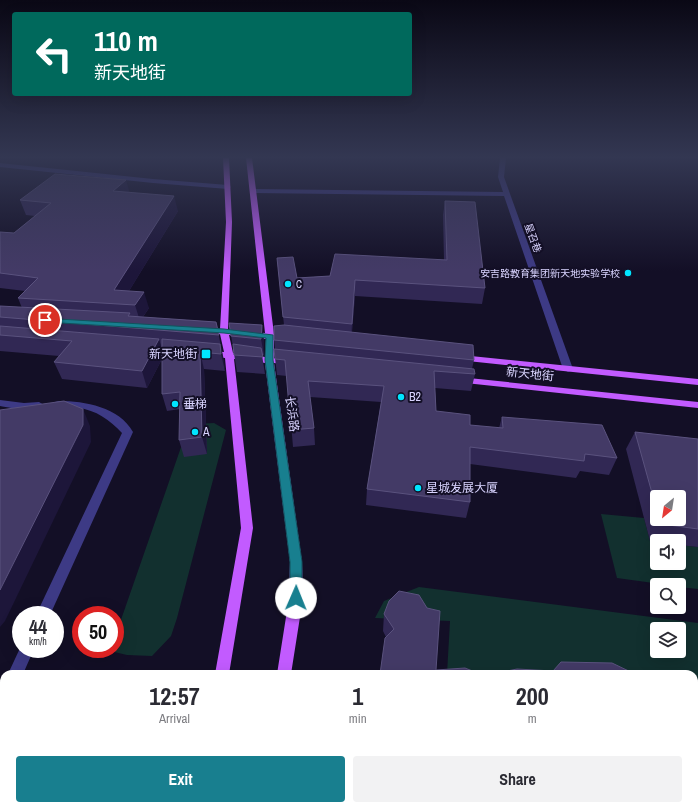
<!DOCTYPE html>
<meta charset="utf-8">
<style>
body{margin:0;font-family:"Archivo Narrow","Noto Sans SC",sans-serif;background:#f2f2f3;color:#2b2b33;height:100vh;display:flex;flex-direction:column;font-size:15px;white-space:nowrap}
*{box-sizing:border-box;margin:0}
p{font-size:13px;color:#7c7c81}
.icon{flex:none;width:22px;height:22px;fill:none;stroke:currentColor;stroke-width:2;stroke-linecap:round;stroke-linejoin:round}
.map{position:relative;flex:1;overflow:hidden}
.panel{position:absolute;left:0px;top:670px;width:698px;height:140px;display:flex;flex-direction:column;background:#fff;border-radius:12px 12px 0 0;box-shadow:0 4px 16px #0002}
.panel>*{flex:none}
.top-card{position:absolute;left:12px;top:12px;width:400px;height:84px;border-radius:4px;box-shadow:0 4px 16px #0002;background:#00695c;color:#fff;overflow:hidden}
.needle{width:26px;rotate:210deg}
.controls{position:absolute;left:650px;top:490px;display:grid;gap:8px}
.controls a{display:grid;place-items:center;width:36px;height:36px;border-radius:4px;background:#fff;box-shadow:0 4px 16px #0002;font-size:20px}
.speed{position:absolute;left:12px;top:606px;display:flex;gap:8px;font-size:20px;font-weight:700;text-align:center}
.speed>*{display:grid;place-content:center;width:52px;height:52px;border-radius:50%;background:#fff;box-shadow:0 4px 16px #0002;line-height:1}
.speed small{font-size:10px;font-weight:400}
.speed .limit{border:6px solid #d22;background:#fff;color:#111}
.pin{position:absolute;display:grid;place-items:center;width:34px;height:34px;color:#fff;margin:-17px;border:2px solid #fff;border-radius:50%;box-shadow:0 1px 4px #0007}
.me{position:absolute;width:44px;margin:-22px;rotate:1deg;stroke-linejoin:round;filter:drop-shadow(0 0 3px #0008)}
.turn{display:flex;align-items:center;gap:14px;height:84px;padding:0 16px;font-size:18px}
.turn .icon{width:52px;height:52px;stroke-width:2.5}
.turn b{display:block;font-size:28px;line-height:34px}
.eta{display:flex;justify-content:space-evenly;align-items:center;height:68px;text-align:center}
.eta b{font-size:24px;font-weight:700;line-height:28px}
.button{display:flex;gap:8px;margin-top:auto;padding:8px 16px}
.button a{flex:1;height:46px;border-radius:4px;background:#187f8f;color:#fff;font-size:16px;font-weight:700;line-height:46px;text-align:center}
.button a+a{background:#f2f2f3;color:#2b2b33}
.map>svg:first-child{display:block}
</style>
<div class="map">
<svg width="698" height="810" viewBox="0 0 698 810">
<rect width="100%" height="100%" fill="#130f26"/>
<g fill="#12302f" fill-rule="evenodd">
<polygon points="214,423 226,430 177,618 171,636 152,656 127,655 110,651 111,649 115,649 115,637 187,430 197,424"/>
<polygon points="601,514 644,518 650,541 657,542 657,563 679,563 679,545 698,547 698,589 679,587 679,585 668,585 617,578"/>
<path d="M 419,587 L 698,623 L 698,810 L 629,810 L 603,806 L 694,806 L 694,674 L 447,674 L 450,621 L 375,618 L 384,601 ZM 657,629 L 679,629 L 679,651 L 657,651 Z"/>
<polygon points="49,806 119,806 118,810 47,810"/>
</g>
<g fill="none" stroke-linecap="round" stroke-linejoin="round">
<g fill="#3d3a85" fill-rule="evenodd">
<polygon points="500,158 506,158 504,177 573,369 571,371 568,372 563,369 504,196 253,193 250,191 253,189 503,192 498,177"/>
<polygon points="0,163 153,179 228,185 231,187 228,189 153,183 0,167"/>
<path d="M 0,400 L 24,403 L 39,402 L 44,405 C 38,413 10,408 0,406 Z"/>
<path d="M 59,401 C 85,401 119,407 133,432 L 50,615 L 36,615 L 122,433 C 110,420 96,410 78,408 C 71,407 63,408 55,406 L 54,404 L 55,402 Z"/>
<polygon points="21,646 21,649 34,649 23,674 8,674"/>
<polygon points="4,690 4,712 0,714 0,692"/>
</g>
<g fill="#c25bff" fill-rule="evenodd">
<path d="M 223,158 L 229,158 L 232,222 L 228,330 L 265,333 L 246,158 L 252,158 L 274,334 L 286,335 L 290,338 L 286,341 L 274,340 L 274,358 L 288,359 L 293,362 L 288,365 L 274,363 L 302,562 L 303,598 L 291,674 L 277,674 L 289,598 L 290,562 L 265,363 L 234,359 L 253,528 L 229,674 L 215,674 L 241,528 L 225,358 L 211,357 L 206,354 L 211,351 L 224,352 L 220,334 L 205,333 L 201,330 L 205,327 L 220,329 L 226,222 ZM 229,335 L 266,339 L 265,357 L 233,353 Z"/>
<polygon points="461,355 698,379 698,385 458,360 456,358 458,356"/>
<polygon points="459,377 698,402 698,408 456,382 454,380 456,378"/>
<polygon points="182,806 200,806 199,810 181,810"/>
<polygon points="249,806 267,806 266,810 248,810"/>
</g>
</g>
<g fill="#312854" fill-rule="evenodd">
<polygon points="129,193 178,211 129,291 149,308 143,317 216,322 222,351 225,371 204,369 207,454 184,457 179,440 180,409 167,411 162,394 162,359 147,388 62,379 54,362 59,356 0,351 0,306 22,308 18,298 25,291 0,288 0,232 14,233 35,216 26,215 20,200"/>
<polygon points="445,201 485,288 482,304 355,296 352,332 474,360 472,369 475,374 471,391 435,388 436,411 470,425 499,428 502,417 617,458 609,475 580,471 576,478 470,464 470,502 466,518 366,505 367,489 381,402 310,397 314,428 315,445 293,447 287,376 277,375 274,349 275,349 274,340 284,325 277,258 297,278 330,276 444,260 443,215"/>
<polygon points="229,323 262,325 264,341 264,355 262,355 265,374 237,372"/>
<path d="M 635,432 L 698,439 L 698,547 L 679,545 L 679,541 L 657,541 L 657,542 L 650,541 L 626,449 ZM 657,497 L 679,519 L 657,519 Z"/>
<polygon points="419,595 380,674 386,637 383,631 384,614"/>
<polygon points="694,680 698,681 698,763 694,762"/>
</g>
<g fill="#1d163a">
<polygon points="126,180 130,194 113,191"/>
<polygon points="174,196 178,211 121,304 114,290"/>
<polygon points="355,280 355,296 351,341 352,324"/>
<polygon points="144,292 149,308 140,321 135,305"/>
<polygon points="262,325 264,341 264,355 261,339"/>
<polygon points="159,339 164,355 147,388 142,371"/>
<polygon points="220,344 224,360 225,371 221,354"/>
<polygon points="200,352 204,369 207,454 202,437"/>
<polygon points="83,409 90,426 91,442 5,621 0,627 0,590"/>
</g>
<g fill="#433a66" stroke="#5a527e">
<polygon points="55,174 126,180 113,191 174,196 114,290 144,292 135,305 18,298 38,278 0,273 0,232 14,233 51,203 20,200"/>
<polygon points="445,201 475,202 485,288 355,280 352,324 283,317 277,258 293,257 297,278 330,276 335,254 447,260"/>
<polygon points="0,306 130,313 128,316 216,322 219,335 0,317"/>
<polygon points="229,323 262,325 261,339 231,336"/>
<polygon points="284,325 473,345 474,360 274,340 274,326"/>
<polygon points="0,326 159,339 142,371 54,362 72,341 0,335"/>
<polygon points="162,339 220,344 221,354 200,352 202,437 179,440 180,392 162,394"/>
<polygon points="233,344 261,348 263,357 234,355"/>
<polygon points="274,349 474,369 475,374 434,371 436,411 470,415 470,425 503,428 502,417 602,425 617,458 585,454 584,461 470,447 470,502 367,489 384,386 308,381 314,428 291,430 285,360 275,359"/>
<polygon points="64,401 83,409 83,425 0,590 0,410"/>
<polygon points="635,432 698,439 698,529 661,524 659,519 679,519 679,497 657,497 657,511"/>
<polygon points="399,591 419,595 427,608 440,611 436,670 465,668 480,674 380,674 385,638 394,629 384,614 389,601"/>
<polygon points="561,662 612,663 635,674 492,674 517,669 553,671"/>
<polygon points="694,680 698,681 698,748 694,747"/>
<polygon points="359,806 440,806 440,810 358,810"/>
</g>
<linearGradient id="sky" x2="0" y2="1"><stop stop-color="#0a0815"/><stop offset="0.58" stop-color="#333752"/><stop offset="1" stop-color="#333752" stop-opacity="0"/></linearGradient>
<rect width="698" height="271" fill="url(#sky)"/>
<polygon fill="#187f8f" stroke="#10535d" points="42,318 224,329 273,335 273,360 302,562 302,598 300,602 296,604 291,602 290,598 290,562 265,360 266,338 224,333 45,322 42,322"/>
<g fill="#00e5ff" stroke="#130f26" stroke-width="1.5">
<circle cx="628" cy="273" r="4"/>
<circle cx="288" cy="284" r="4"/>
<rect x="201" y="349" width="10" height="10" rx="2"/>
<circle cx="401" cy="397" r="4"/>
<circle cx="175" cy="404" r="4"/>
<circle cx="195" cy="432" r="4"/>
<circle cx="418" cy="488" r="4"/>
</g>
<g text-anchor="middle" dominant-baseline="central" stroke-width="4" stroke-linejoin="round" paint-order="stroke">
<g font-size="10" fill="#d9d4ff" stroke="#130f26">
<text transform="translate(533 238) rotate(70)">星召巷</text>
</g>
<g font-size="10" fill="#d9d4ff" stroke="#130f26" text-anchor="end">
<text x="620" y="273">安吉路教育集团新天地实验学校</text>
<text x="296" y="284" text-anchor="start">C</text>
</g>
<g font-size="12" fill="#d9d4ff" stroke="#130f26" text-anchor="start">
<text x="197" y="354" text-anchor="end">新天地街</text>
<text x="409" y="397">B2</text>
<text x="183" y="404">垂梯</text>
<text x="203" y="432">A</text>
<text x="426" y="488">星城发展大厦</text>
</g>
<g font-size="12" fill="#d9d4ff" stroke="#130f26">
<text transform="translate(530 374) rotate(6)">新天地街</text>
<text transform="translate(292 414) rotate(82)">长浜路</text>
</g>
</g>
</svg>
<div class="controls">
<a><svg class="needle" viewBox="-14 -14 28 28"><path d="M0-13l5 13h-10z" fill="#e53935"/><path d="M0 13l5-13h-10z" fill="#7c7c81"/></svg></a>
<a><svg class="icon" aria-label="sound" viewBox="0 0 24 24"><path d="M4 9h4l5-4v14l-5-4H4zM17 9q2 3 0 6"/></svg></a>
<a><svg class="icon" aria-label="search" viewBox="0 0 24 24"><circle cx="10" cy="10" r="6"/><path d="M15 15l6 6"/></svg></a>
<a><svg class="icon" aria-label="layers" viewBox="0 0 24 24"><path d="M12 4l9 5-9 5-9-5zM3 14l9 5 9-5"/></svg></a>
</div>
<div class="speed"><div>44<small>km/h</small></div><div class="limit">50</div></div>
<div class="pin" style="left:45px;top:320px;background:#d93025"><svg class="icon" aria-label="arrive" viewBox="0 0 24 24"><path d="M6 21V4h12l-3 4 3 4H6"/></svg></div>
<svg class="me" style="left:296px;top:598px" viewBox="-20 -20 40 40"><circle r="19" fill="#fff"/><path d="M0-13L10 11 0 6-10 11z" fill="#187f8f"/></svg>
<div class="top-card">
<div class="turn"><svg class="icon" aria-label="left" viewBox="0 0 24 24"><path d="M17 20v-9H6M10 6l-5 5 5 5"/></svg><div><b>110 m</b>新天地街</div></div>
</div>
<section class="panel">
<div class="eta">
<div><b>12:57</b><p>Arrival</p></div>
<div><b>1</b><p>min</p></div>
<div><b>200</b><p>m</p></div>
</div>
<div class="button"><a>Exit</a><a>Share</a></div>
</section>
</div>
